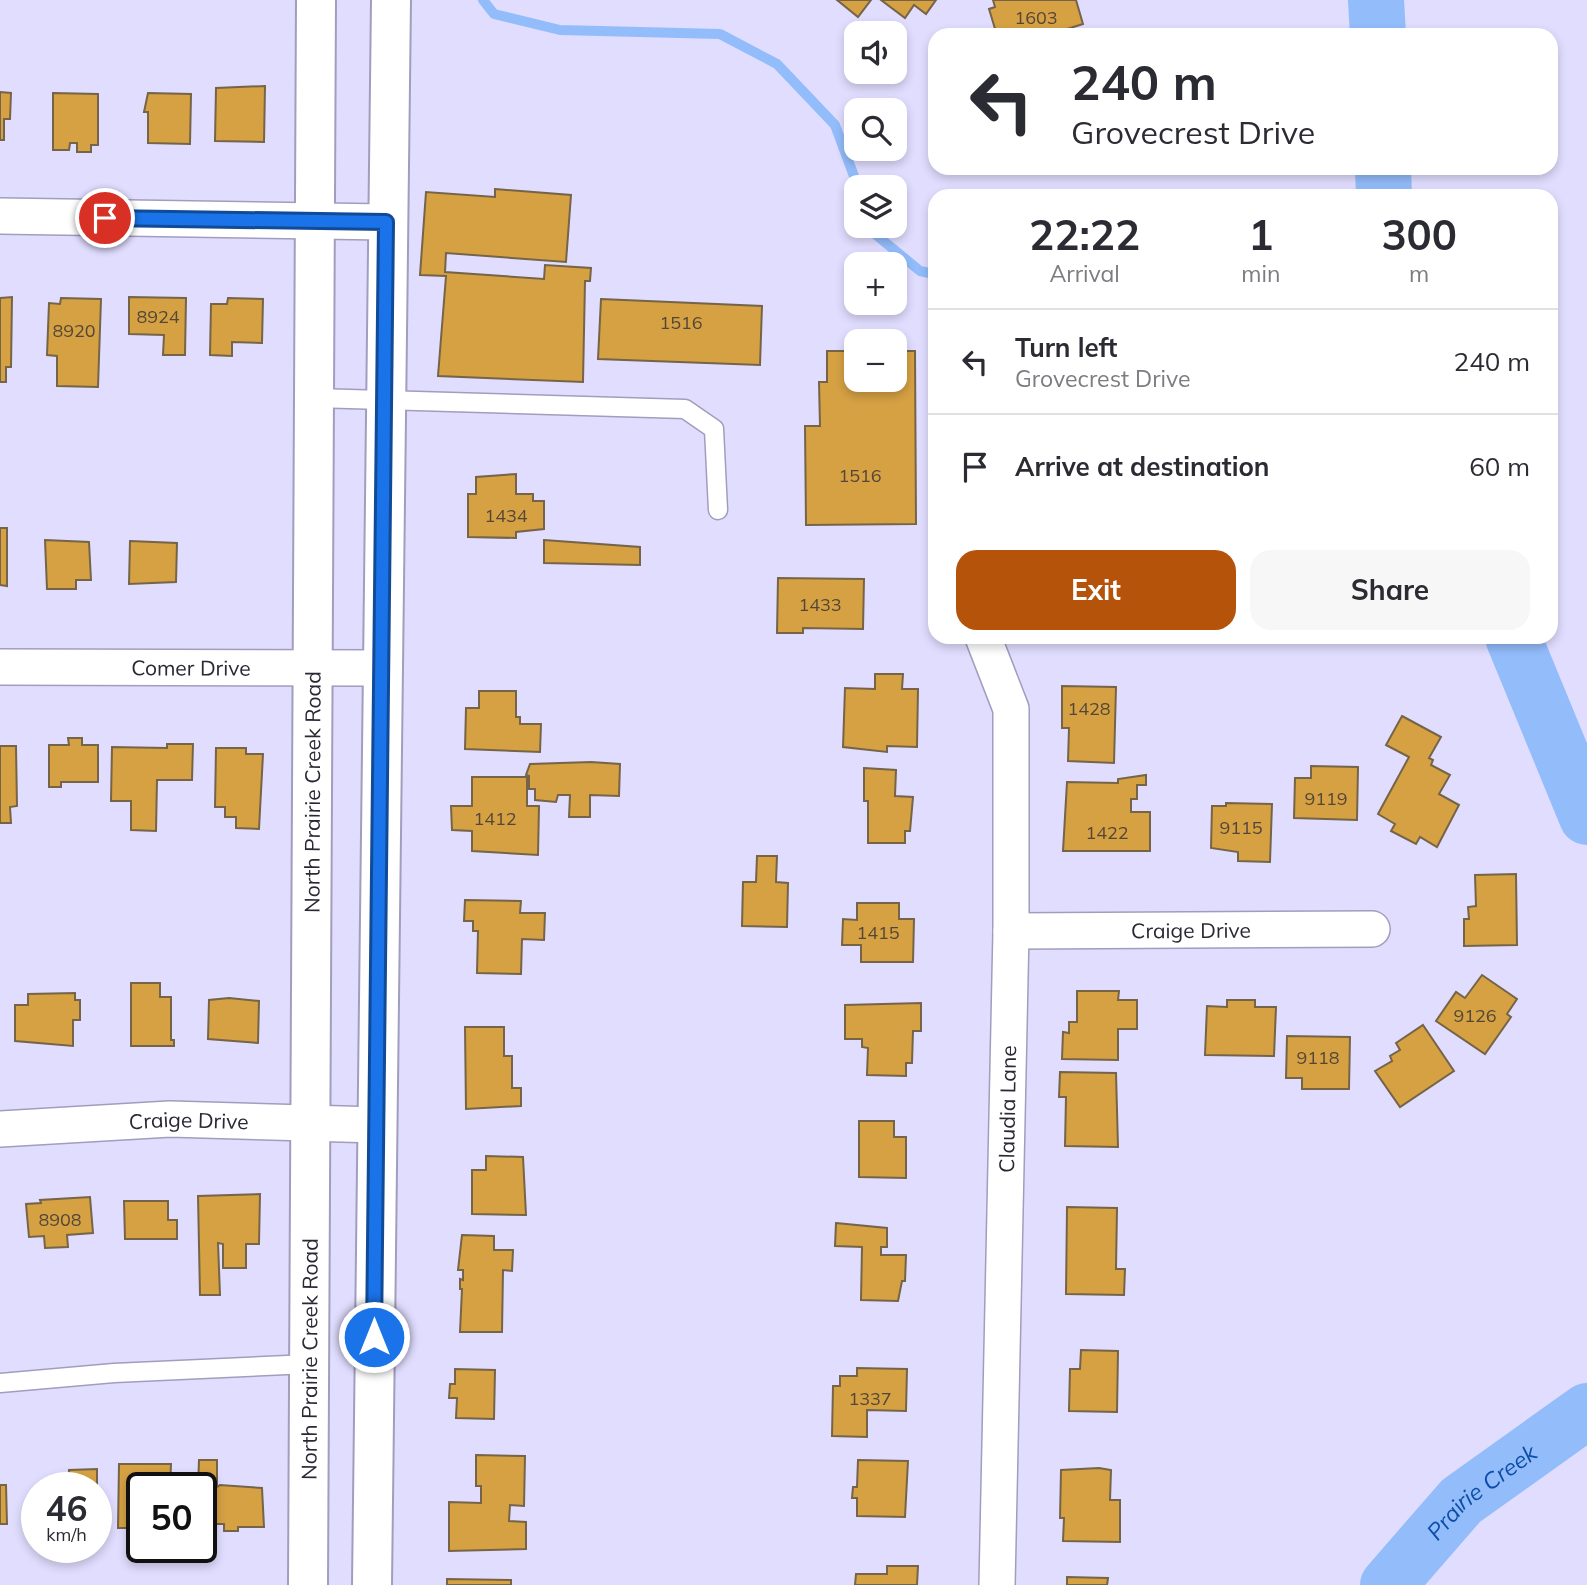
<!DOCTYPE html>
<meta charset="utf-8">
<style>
body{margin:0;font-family:Mulish,sans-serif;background:#f7f7f7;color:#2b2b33;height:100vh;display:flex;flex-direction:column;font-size:26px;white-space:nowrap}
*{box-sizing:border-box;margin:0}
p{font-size:23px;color:#7c7c81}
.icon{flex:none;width:38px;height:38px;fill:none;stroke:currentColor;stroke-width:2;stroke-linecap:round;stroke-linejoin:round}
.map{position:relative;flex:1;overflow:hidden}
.drawer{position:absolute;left:928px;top:189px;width:630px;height:455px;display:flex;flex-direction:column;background:#fff;border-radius:21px;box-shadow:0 4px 10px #0003}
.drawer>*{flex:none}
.top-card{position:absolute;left:928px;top:28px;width:630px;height:147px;border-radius:21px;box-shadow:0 4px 10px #0003;background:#fff;color:#2b2b33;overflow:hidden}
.controls{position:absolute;left:844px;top:21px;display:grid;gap:14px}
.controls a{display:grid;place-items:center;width:63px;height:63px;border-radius:14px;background:#fff;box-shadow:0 4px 10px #0003;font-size:35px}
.speed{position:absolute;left:21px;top:1472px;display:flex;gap:14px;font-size:35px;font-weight:700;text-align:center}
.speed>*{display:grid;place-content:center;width:91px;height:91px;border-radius:50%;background:#fff;box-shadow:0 4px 10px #0003;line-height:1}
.speed small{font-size:18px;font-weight:400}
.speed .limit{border:4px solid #111;border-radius:10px;background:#fff;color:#111}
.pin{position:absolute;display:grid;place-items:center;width:60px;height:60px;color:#fff;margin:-30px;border:4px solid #fff;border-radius:50%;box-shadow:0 2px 7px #0007}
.me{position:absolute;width:77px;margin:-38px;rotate:0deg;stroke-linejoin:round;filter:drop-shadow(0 0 5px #0008)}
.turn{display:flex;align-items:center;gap:24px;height:147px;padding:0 28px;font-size:32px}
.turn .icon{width:91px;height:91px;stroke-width:2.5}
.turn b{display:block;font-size:49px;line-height:60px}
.eta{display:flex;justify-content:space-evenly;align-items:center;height:119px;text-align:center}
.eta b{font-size:42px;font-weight:700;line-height:49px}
.cta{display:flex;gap:14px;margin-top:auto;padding:14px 28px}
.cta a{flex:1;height:80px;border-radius:21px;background:#b45309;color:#fff;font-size:28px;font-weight:700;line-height:80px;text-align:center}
.cta a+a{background:#f7f7f7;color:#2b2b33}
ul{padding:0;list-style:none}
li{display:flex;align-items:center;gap:21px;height:105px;padding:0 28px;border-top:2px solid #e1e1e2}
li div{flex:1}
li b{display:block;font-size:26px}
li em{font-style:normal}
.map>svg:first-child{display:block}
</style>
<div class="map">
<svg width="1587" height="1585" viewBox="0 0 1587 1585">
<rect width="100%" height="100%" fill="#e1ddff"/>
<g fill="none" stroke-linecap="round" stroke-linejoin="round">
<g stroke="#92bcfa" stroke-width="10">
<polyline points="483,0 494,14 560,30 720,34 777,64 835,125 858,187"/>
<polyline points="872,226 875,234 920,271 934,274"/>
</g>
<g stroke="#92bcfa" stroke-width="56">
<polyline points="1376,0 1378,35"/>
<polyline points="1383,168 1384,196"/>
<polyline points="1513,637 1587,817"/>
<path id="s1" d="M 1388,1585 L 1461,1501 L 1587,1411"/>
</g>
</g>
<g fill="#d5a143" stroke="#756448" stroke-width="2">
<polygon points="837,0 871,0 858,17"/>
<polygon points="881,0 936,0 926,14 914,5 905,18"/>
<polygon points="993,0 1076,0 1083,24 1048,35 1002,35 1001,31 996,32 989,9 995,7"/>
<polygon points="265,86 264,142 215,141 216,88"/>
<polygon points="0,92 11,93 10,119 4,119 4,140 0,140"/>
<polygon points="53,93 98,94 98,145 91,145 91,152 77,152 77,143 70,143 69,150 53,150"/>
<polygon points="148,93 191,94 190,144 148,143 148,112 144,112"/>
<polygon points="495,189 571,195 566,262 446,253 445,272 544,279 545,265 591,268 590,281 585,281 583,382 438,376 446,276 420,275 426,192 495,197"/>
<polygon points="12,297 11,367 6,367 6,382 0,382 0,298"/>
<polygon points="129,297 186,298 185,355 163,355 164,335 129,334"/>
<polygon points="61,298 101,299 98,387 57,386 57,356 47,355 49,303 60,304"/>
<polygon points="228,298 263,299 262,343 232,342 232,356 210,355 211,304 227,304"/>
<polygon points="601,299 762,306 760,365 598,359"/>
<polygon points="827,351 856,351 856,380 894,380 894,351 915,351 916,524 806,525 805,426 820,426 819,382 827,382"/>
<polygon points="516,474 516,494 533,494 533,501 544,501 544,529 516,532 516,538 468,537 468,494 476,494 476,477"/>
<polygon points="0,528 7,528 7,586 0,585"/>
<polygon points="45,540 89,542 91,580 76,580 76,589 47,589"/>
<polygon points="544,540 640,547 640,565 544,563"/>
<polygon points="130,541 177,543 176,582 129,584"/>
<polygon points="778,578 864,579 863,629 803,628 803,633 777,633"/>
<polygon points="875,674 903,674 902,689 918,689 917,747 887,746 887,752 843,747 845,688 875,689"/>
<polygon points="1062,686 1116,687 1114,763 1068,761 1069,728 1062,728"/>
<polygon points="479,691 516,691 516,717 520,717 520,724 541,724 540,752 465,749 466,708 479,708"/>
<polygon points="1402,716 1441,737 1429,758 1433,760 1431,765 1450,775 1439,794 1459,805 1437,847 1420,837 1416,844 1391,831 1395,824 1378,814 1409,757 1386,745"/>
<polygon points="68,738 82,738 82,745 98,745 98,782 61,782 61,787 49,787 49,745 69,745"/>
<polygon points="167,744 193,744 192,780 157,780 156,831 131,830 131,801 111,801 112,747 167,748"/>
<polygon points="0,746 16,746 17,806 10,807 11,823 0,823"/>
<polygon points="216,748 246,748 246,754 263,754 259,829 236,828 236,817 225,817 225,807 215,807"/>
<polygon points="591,762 620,764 619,796 590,795 590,817 569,817 570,795 558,795 556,802 535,800 535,789 529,789 529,776 526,775 530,764"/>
<polygon points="1311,766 1358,767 1357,820 1294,818 1295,778 1311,778"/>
<polygon points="864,768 896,770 895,796 913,797 910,831 905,831 905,843 868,843 868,801 864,801"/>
<polygon points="1146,775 1146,785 1137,785 1137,799 1131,799 1131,812 1150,812 1150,851 1063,851 1067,782 1118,783 1118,779"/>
<polygon points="472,777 527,777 527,806 539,806 538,855 472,851 472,831 452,830 451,806 472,806"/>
<polygon points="1226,803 1272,804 1270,862 1238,861 1238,852 1211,848 1212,806 1226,806"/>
<polygon points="757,856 777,856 776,882 788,883 787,927 742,926 743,882 756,882"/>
<polygon points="1516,874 1517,945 1464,946 1464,919 1469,919 1468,907 1476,906 1475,875"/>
<polygon points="465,900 521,901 520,913 545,913 544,940 522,939 521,974 477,973 478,931 473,931 473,921 464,921"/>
<polygon points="857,903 899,903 899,919 914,919 913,962 861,962 861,945 842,945 843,919 857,920"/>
<polygon points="1482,975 1517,999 1507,1014 1511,1017 1485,1054 1436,1021 1456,992 1465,998"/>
<polygon points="131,983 160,983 160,997 171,997 171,1040 174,1040 174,1046 131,1046"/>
<polygon points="1077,991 1119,991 1118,1000 1137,1000 1137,1029 1118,1029 1118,1060 1062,1059 1063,1032 1069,1033 1069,1022 1077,1022"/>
<polygon points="75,993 75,1000 80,1000 80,1020 73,1020 73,1046 15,1041 15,1005 28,1005 28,994"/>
<polygon points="229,998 259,1001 258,1043 208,1039 209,1000"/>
<polygon points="1227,1000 1255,1000 1255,1007 1276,1007 1274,1056 1205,1055 1207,1006 1227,1007"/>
<polygon points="921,1003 921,1031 913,1031 912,1063 906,1063 906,1076 867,1075 868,1048 862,1047 862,1039 845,1039 845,1005"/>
<polygon points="1423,1025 1454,1071 1400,1107 1375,1071 1392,1061 1390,1056 1400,1050 1396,1043"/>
<polygon points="465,1027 504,1027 504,1056 512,1056 512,1088 521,1088 521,1106 466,1109"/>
<polygon points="1287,1036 1350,1037 1349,1089 1302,1089 1302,1078 1286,1078"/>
<polygon points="1060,1072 1116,1073 1118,1147 1065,1146 1066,1097 1059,1097"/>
<polygon points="859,1121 894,1121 894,1137 906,1137 906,1178 859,1177"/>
<polygon points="486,1156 523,1157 526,1215 472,1214 472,1170 486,1170"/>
<polygon points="260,1194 259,1244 246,1244 246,1268 223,1268 223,1244 218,1243 220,1295 200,1295 198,1196"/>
<polygon points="90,1197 93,1233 67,1235 68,1247 45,1248 44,1236 29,1237 26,1204 41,1203 40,1200"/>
<polygon points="124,1201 168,1201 168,1220 177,1220 177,1239 125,1239"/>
<polygon points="1067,1207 1117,1208 1116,1269 1125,1269 1124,1295 1066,1294"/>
<polygon points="836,1223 887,1228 887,1247 881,1247 881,1255 906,1255 905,1281 902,1281 898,1301 861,1300 862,1247 835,1246"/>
<polygon points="462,1235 494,1236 494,1250 513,1250 512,1271 503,1270 502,1332 460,1332 462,1289 460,1289 460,1279 463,1280 463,1270 458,1270"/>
<polygon points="1081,1350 1118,1351 1117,1412 1069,1411 1070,1369 1080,1369"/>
<polygon points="857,1368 907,1369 906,1411 867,1410 867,1437 832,1436 833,1386 840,1386 840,1376 857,1376"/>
<polygon points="455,1369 495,1370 494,1419 456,1418 457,1398 449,1398 450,1384 455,1384"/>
<polygon points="476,1455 525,1456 524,1506 510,1505 509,1521 526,1522 526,1549 449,1551 449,1502 481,1503 481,1486 476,1486"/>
<polygon points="199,1460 217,1460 217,1487 220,1485 262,1488 264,1527 238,1527 238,1531 224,1531 224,1524 212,1524 213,1490 198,1488"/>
<polygon points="858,1460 908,1461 905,1517 857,1516 857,1498 852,1498 853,1487 857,1487"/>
<polygon points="119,1464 171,1464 170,1488 142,1488 142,1537 140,1528 118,1528"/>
<polygon points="1099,1468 1111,1470 1110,1500 1120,1500 1120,1542 1063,1541 1064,1518 1060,1518 1061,1470"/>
<polygon points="97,1469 97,1528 96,1528 96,1488 70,1488 69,1470"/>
<polygon points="0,1485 6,1485 7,1524 0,1524"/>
<polygon points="887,1566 918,1566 917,1585 855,1585 856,1574 887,1574"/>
<polygon points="1067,1577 1108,1578 1107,1585 1067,1585"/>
<polygon points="447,1579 511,1580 511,1585 447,1585"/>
</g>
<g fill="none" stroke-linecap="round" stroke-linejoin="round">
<defs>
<g id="service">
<polyline points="315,398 685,409 714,429 718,510"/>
<polyline points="0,1383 114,1373 309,1364"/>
</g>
<g id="minor">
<polyline points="0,216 386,222"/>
<polyline points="983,637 1011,709 1011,931 997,1585"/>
<path id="s2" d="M 0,667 L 380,668"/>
<path id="s3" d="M 1011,931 L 1372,929"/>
<path id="s4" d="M 0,1129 L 170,1119 L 377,1125"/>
</g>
<g id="secondary">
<path id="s5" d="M 308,1585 L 316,0"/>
<polyline points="372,1585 391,0"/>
</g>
</defs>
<use href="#service" stroke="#a19dbd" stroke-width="21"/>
<use href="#minor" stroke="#a19dbd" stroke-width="38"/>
<use href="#secondary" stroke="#a19dbd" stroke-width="42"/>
<use href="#service" stroke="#fff" stroke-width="18"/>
<use href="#minor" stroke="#fff" stroke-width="35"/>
<use href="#secondary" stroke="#fff" stroke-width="38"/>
</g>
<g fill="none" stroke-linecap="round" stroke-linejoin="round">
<defs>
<polyline id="route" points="105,218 386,222 374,1337"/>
</defs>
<use href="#route" stroke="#114b97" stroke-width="18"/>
<use href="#route" stroke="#1a73e8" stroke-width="12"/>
</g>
<g text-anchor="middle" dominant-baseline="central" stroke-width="5" stroke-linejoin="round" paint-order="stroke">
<g font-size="18" fill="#544638">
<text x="1036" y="17">1603</text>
<text x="158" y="316">8924</text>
<text x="681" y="322">1516</text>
<text x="74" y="330">8920</text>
<text x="860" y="475">1516</text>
<text x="506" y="515">1434</text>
<text x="820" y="604">1433</text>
<text x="1089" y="708">1428</text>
<text x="1326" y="798">9119</text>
<text x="495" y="818">1412</text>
<text x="1241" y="827">9115</text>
<text x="1107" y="832">1422</text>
<text x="878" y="932">1415</text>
<text x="1475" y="1015">9126</text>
<text x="1318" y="1057">9118</text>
<text x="60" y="1219">8908</text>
<text x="870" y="1398">1337</text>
</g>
<g font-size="21" fill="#292834" stroke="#fff">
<text stroke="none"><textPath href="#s2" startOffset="191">Comer Drive</textPath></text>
<text stroke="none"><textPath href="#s5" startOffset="793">North Prairie Creek Road</textPath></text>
<text stroke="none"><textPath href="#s3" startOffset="180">Craige Drive</textPath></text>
<text transform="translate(1007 1109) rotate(-89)">Claudia Lane</text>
<text stroke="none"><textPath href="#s4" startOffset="189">Craige Drive</textPath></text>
<text stroke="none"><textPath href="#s5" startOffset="226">North Prairie Creek Road</textPath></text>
</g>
<g font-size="23" font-style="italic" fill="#0e4ea6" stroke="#fff">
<text stroke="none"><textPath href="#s1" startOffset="133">Prairie Creek</textPath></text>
</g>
</g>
</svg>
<div class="controls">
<a><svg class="icon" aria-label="sound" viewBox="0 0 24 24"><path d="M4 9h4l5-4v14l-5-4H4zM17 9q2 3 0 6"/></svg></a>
<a><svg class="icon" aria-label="search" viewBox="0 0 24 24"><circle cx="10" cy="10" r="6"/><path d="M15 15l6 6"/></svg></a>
<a><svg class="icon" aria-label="layers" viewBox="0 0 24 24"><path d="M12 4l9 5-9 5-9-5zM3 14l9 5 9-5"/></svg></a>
<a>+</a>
<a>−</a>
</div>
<div class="speed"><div>46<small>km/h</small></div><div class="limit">50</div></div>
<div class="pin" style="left:105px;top:218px;background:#d93025"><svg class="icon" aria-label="arrive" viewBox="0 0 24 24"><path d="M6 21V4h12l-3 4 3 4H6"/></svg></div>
<svg class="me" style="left:374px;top:1337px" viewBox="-20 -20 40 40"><circle r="17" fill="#1a73e8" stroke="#fff" stroke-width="3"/><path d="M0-11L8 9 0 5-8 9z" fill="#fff"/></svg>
<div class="top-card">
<div class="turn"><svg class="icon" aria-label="left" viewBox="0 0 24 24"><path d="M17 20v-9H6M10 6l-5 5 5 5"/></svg><div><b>240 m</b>Grovecrest Drive</div></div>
</div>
<section class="drawer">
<div class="eta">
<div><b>22:22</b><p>Arrival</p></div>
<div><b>1</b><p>min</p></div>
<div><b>300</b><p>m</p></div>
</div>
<ul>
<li><svg class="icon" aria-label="left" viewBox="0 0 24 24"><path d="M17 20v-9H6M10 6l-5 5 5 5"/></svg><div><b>Turn left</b><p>Grovecrest Drive</p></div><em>240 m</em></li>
<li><svg class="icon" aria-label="arrive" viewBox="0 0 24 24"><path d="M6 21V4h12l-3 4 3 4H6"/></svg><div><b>Arrive at destination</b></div><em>60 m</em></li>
</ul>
<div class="cta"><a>Exit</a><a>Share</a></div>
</section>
</div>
